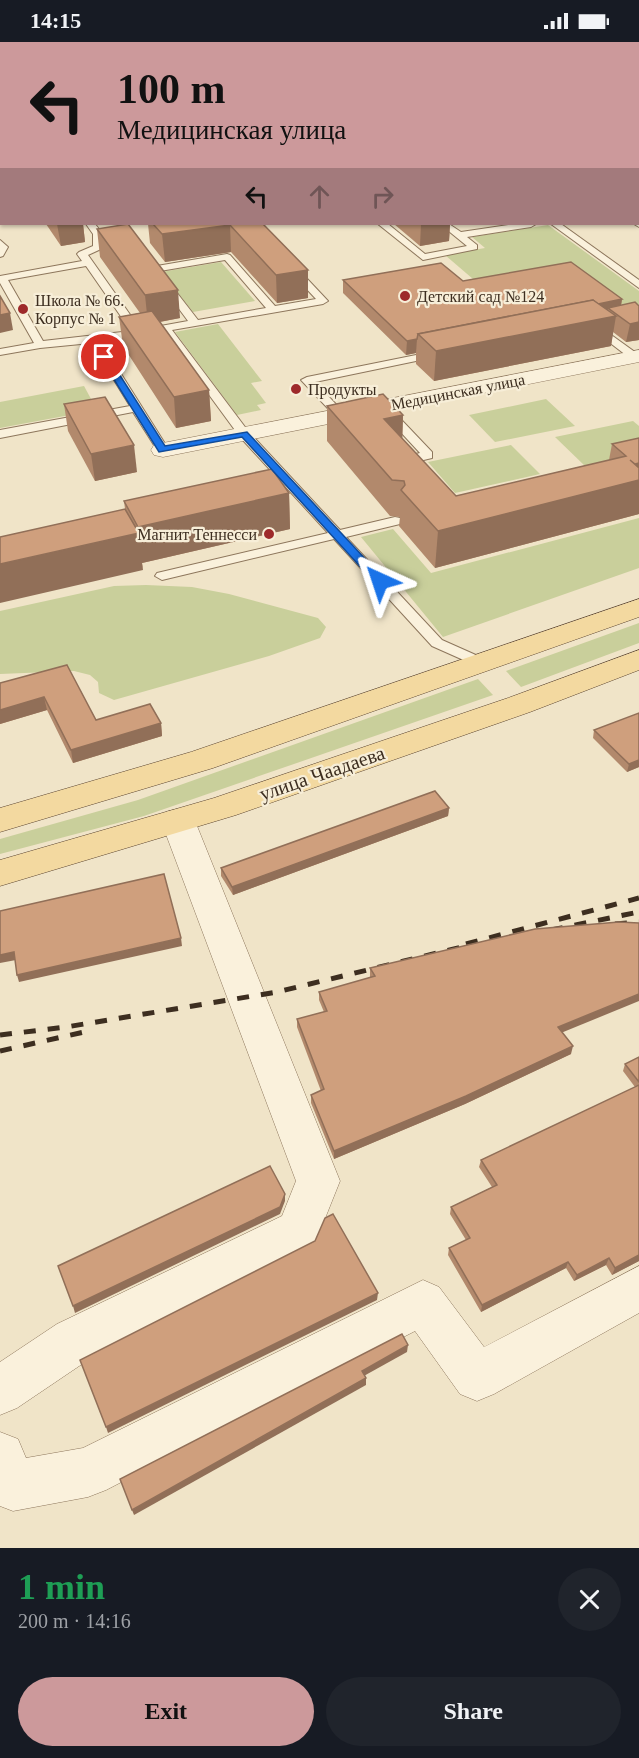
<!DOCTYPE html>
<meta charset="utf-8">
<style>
body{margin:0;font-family:"Times New Roman",serif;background:#20242c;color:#f1f3f6;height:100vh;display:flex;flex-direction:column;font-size:22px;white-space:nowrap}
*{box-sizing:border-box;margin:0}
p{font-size:20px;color:#9ea1a6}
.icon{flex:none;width:33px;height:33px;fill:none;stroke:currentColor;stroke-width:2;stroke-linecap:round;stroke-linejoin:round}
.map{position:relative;height:1506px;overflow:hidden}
.panel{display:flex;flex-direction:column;background:#171b24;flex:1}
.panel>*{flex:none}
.banner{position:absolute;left:0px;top:0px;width:639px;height:183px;box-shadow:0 2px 4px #0004;background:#cc999b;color:#111;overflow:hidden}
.pin{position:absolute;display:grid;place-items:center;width:51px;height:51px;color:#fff;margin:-26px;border:3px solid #fff;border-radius:50%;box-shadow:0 2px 6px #0007}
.me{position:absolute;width:66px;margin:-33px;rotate:318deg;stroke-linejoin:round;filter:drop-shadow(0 0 4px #0008)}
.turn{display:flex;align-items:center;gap:21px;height:126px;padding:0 18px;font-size:27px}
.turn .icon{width:78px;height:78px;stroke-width:2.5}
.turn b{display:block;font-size:42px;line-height:51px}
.lanes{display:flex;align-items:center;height:57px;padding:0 18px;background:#0003;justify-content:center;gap:30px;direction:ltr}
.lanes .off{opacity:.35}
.round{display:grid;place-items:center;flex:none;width:63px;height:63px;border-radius:32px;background:#20242c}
.overview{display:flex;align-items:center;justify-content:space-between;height:102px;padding:0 18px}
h1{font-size:36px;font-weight:700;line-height:45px;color:#1e9e55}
.button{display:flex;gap:12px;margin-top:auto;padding:12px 18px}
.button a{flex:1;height:69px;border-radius:36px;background:#cc999b;color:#111;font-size:24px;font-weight:700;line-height:69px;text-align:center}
.button a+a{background:#20242c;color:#f1f3f6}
.status{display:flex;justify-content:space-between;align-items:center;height:42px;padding:0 30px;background:#171b24;direction:ltr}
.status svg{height:16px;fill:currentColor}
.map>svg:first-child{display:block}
</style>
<div class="status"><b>14:15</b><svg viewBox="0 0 49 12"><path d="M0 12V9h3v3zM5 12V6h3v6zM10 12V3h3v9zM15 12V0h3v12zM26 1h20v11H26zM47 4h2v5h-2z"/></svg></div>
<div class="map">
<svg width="639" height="1506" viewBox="0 0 639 1506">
<rect width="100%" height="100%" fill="#f0e4c8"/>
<g fill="#c9cf9b">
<polygon points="65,0 346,0 51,1"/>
<polygon points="548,183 639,249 639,269 480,243 445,213 485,206 472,195"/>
<polygon points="221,220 255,259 193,270 161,230"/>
<polygon points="218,282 262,339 251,341 266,361 257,363 261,368 237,373 175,290"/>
<polygon points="84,344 97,368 0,386 0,360"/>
<polygon points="546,357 575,384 495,400 469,373"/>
<polygon points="633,379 639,384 639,413 585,424 555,395"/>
<polygon points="511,403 540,432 455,451 428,420"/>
<polygon points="639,476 639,526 443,595 361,495 393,487 431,531"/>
<polygon points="146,543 192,545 229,552 318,576 326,585 320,596 269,614 114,658 99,651 98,640 90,633 74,629 0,632 0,569 114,544"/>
<polygon points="639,581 639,601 521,645 506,629"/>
<polygon points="478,637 493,653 144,774 0,812 0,797 138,758"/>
</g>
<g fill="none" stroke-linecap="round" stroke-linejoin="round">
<defs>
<g id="service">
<polygon points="393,0 409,0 390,2"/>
<rect x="0" y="46" width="2" height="4"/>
<polygon points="638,178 639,179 639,185 634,182 638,182"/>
<path d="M 86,182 L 95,182 L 103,192 L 101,207 L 88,213 L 143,291 L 138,294 L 101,300 L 169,408 L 167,411 L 159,411 L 133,370 L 0,396 L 0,388 L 130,364 L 91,301 L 40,306 L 0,313 L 0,307 L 34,301 L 0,241 L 0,234 L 82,219 L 77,212 L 79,210 L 93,204 L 93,192 ZM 86,224 L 131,289 L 43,299 L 8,238 Z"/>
<polygon points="378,182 388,182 425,212 467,204 440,182 449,182 461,190 516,182 536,182 531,185 467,195 477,203 477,207 423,218"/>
<polygon points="551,182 561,182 639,238 639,246"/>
<polygon points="0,198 8,205 3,214 0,215"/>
<path d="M 227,212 L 230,213 L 275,264 L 316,257 L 288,227 L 293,224 L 296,225 L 328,259 L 323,262 L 172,288 L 248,389 L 340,488 L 395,475 L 400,476 L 401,479 L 400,482 L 346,495 L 442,598 L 487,618 L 489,621 L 487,624 L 477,624 L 432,604 L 334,497 L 162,538 L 155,534 L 157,531 L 328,491 L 240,395 L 163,290 L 155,291 L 150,288 L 155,285 L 188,279 L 151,229 L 151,225 ZM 225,218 L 266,266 L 198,278 L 160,229 Z"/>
<polygon points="596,282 639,313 639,317 631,317 592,287 591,285"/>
<polygon points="436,309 440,310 440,314 315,340 346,373 340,376 336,375 301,338 307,335"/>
<polygon points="388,367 392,368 432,410 432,416 411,421 410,425 406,426 399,422 399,416 420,411 384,372 384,368"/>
</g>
<g id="minor">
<polygon points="639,308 639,320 163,415 154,413 151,408 154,403 163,401"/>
<polygon points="178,767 190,770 195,779 340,1139 314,1204 91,1316 17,1366 0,1373 0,1320 57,1282 282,1174 296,1139 161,779 166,770"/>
<polygon points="639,1224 639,1271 494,1352 477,1359 460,1352 415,1289 106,1448 88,1455 13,1469 0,1464 0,1390 18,1397 26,1416 83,1406 423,1238 439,1245 484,1305"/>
</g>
<g id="secondary">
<polygon points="15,0 41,0 14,2"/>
<polygon points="513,0 528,0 529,2 514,2"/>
<polygon points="638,61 639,62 639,72 638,71"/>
</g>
<g id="primary">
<polygon points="639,557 639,575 213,726 0,790 0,766 191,710"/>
<polygon points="639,608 639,628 530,670 236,773 0,844 0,818 214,756 508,656"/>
</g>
</defs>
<use href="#service" stroke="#8d765c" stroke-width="2"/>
<use href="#minor" stroke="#8d765c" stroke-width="1"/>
<use href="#secondary" stroke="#6f573f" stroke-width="1"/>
<use href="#primary" stroke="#5b4430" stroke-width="1"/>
<use href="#service" fill="#faf1dc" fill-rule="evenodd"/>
<use href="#minor" fill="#faf1dc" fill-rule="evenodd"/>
<use href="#secondary" fill="#faf1dc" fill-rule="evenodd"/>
<use href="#primary" fill="#f3d9a0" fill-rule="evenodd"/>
<g stroke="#3d2e20" stroke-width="5" stroke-dasharray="12 12" stroke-linecap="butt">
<polyline points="615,882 639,880"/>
<polyline points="551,888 639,870"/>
<polyline points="466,902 639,856"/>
<polyline points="0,993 66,985 277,950 474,902"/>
<polyline points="0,1009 84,990"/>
</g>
</g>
<g fill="#b2896c">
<polygon points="543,0 639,0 639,53 638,52 638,2 546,2"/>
<polygon points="0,59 2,61 2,115 0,113"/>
<polygon points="46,182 83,182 85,200 61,204"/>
<polygon points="148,182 263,182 308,228 308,256 277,261 231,210 165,220 150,201"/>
<polygon points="394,182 450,182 449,199 420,204"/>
<polygon points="97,187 180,276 160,280 209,348 211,379 176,386 123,304 119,275 140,271 100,215"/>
<polygon points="343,238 463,239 622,257 621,263 639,264 639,298 626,300 613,290 611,304 434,339 416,322 416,311 406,313 343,251"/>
<polygon points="64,362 137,430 95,439 68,389"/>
<polygon points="327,364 403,373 402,397 456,454 609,418 612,402 639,396 639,472 435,526 399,484 400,475 390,474 327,399"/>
<polygon points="289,451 290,487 142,521 143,528 125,467 124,459"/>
<polygon points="67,623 96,678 161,681 162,694 73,721 47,668 0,682 0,641"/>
<polygon points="594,688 639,725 627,730 593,696"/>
<polygon points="449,766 448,774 233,853 221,834 221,826"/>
<polygon points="370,926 563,991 571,1012 465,1062 334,1117 311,1061 311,1053 321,1049 297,985 297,977 324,970 319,958 319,950 370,936"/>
<polygon points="639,1015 639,1219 612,1233 606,1223 574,1239 566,1226 481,1270 448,1213 449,1206 466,1198 450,1172 451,1165 492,1145 479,1125 481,1118 635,1045 623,1029 625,1022"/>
</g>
<g fill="#916f58">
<polygon points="57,182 83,182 85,200 61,204"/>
<polygon points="421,182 450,182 449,199 420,204"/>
<polygon points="230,183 231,210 165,220 162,192"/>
<polygon points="308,228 308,256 277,261 276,233"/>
<polygon points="178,248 180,276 148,282 145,253"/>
<polygon points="622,257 620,270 608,266 607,273 422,297"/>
<polygon points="10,271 13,288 0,291 0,273"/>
<polygon points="616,274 611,304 434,339 436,309"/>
<polygon points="639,280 639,298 626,300 630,282"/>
<polygon points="417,297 416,311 406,313 407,299"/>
<polygon points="209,348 211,379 176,386 174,355"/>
<polygon points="403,373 402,408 384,377"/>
<polygon points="134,403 137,430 95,439 91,412"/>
<polygon points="639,421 639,472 435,526 438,489"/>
<polygon points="289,451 290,487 142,521 143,528 0,561 0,522 139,491 138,485"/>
<polygon points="44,655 47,668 0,682 0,668"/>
<polygon points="161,681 162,694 73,721 71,708"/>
<polygon points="639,718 639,725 627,730 629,722"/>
<polygon points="449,766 448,774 233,853 232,845"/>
<polygon points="181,896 182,904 19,940 17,933"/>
<polygon points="14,910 16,918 0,921 0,913"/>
<polygon points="639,952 639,959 556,993 558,985"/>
<polygon points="573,1004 571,1012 465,1062 334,1117 334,1109"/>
<polygon points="285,1152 285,1159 280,1172 75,1271 73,1264"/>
<polygon points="639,1213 639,1219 612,1233 615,1226"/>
<polygon points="609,1216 606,1223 574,1239 577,1233"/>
<polygon points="568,1220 566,1226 481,1270 482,1263"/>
<polygon points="378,1251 377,1258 108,1391 106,1385"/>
<polygon points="408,1303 407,1310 362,1335 362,1329"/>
<polygon points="366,1336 366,1343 134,1473 132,1468"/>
</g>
<g fill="#cf9f7d" stroke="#916f58" stroke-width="1.5">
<polygon points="571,0 639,0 638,8 639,9 639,36 638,36 638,2 574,2"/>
<polygon points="0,59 2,61 2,96 0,94"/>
<polygon points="128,182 178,248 145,253 97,187"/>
<polygon points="153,182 263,182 308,228 276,233 230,183 162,192"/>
<polygon points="571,220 622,257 598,262 593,258 418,292 417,297 407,299 343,238 441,221 463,239"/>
<polygon points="0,254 10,271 0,273"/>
<polygon points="593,258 616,274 436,309 418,292"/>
<polygon points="635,260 639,264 639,280 630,282 608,266"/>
<polygon points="152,269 209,348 174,355 119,275"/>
<polygon points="383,352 403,373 384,377 456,454 626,414 612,402 639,396 639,421 635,422 630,418 639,426 639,438 438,489 401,448 405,443 404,439 392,438 327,364"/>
<polygon points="105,355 134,403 91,412 64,362"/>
<polygon points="272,427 289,451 138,485 124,459"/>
<polygon points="125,467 139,491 0,522 0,495"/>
<polygon points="67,623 96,678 150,662 161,681 71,708 44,655 0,668 0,641"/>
<polygon points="639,671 639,718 629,722 594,688"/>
<polygon points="435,749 449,766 232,845 221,826"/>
<polygon points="164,832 181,896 17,933 14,910 0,913 0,869"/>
<polygon points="619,880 639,881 639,952 558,985 573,1004 466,1054 334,1109 311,1053 324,1047 297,977 327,969 319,950 375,934 370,926 535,887"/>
<polygon points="639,1015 639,1040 625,1022"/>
<polygon points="639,1043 639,1213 615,1226 609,1216 577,1233 568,1220 482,1263 449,1206 470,1196 451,1165 497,1143 481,1118"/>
<polygon points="270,1124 285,1152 280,1165 73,1264 58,1224"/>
<polygon points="333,1172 378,1251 106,1385 80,1318 315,1199 325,1176"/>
<polygon points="402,1292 408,1303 362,1329 366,1336 132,1468 120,1437"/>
</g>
<polygon fill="#1a73e8" stroke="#114b97" stroke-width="1.5" points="101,313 107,313 165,404 247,390 384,537 384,542 376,542 242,395 159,410 100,315"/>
<g fill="#9e2a2b" stroke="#f7eed8" stroke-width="2">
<circle cx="405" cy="254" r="6"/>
<circle cx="23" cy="267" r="6"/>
<circle cx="296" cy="347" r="6"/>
<circle cx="269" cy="492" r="6"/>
</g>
<g text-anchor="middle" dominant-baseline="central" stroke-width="4.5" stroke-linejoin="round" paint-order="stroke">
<g font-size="16" fill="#3d2e20" stroke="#f7eed8" text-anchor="start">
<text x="417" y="254">Детский сад №124</text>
<text x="35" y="258">Школа № 66.<tspan x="35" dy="18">Корпус № 1</tspan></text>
<text x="308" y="347">Продукты</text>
<text x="257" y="492" text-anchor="end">Магнит Теннесси</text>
</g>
<g font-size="16" fill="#3d2e20" stroke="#f7eed8">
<text transform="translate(458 350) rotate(-11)">Медицинская улица</text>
</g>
<g font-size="20" fill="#3d2e20" stroke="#f7eed8">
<text transform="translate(322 731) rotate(-19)">улица Чаадаева</text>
</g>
</g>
</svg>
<div class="pin" style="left:104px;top:315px;background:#d93025"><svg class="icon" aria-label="arrive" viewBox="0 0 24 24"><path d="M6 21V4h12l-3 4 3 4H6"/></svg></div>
<svg class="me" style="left:380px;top:539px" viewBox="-20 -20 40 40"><path d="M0-17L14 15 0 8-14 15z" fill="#1a73e8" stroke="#fff" stroke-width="4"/></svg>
<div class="banner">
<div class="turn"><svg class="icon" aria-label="left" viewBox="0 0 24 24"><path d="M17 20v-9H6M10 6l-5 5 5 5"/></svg><div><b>100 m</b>Медицинская улица</div></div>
<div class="lanes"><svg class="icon" aria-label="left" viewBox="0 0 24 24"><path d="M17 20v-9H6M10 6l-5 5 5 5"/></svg><svg class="icon off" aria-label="ahead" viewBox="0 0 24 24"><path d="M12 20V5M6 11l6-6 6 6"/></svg><svg class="icon off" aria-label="right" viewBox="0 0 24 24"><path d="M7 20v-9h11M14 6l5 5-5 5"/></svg></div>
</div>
</div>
<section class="panel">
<div class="overview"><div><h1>1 min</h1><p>200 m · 14:16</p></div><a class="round"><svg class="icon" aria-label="close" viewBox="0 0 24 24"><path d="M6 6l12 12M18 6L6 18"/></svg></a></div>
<div class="button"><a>Exit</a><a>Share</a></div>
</section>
